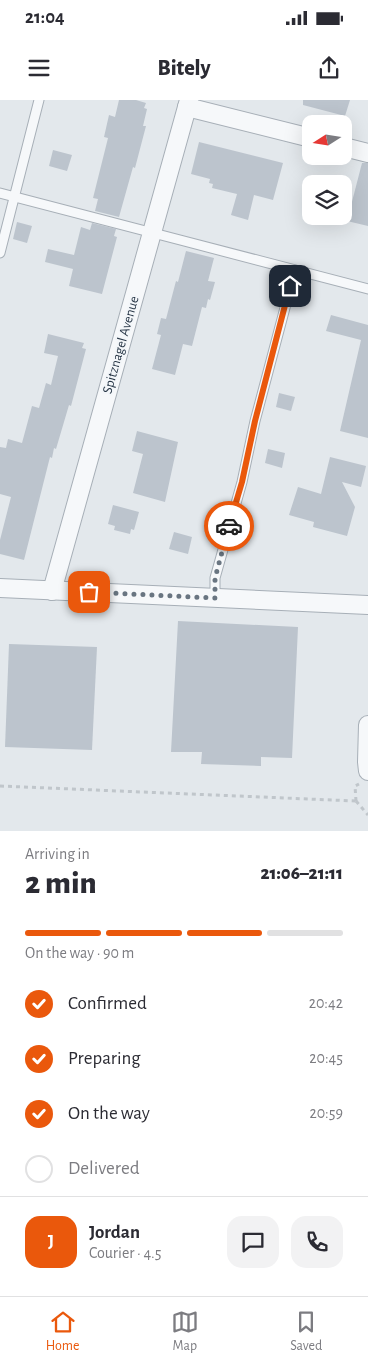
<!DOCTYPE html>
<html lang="en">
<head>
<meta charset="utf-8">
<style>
	:root { --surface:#fff; --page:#f2f2f3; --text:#2b2b33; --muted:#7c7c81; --line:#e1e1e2; --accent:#ea580c }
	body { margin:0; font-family:"Alegreya Sans",sans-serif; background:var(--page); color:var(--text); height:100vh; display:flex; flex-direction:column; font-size:19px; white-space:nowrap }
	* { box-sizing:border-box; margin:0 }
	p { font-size:16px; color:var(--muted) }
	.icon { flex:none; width:28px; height:28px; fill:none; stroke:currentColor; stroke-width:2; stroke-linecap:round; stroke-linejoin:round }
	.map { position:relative; height:731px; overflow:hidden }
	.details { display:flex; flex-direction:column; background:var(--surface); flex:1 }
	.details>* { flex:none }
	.needle { width:32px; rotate:258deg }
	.tools { position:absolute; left:302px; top:15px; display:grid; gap:10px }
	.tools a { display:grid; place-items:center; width:50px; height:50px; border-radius:10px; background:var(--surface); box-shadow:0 5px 20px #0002; font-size:25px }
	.pin { position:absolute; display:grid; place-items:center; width:42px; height:42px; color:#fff; margin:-21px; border-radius:10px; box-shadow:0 2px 8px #0006 }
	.courier { position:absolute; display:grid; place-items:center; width:50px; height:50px; margin:-25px; border:4px solid #ea580c; border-radius:50%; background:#fff; color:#222; box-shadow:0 1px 6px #0007 }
	.summary em { font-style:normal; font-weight:800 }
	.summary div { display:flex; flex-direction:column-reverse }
	.summary { display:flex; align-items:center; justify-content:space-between; height:85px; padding:0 25px }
	h1 { font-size:32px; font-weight:800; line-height:38px }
	.bar { display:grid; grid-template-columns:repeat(4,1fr); gap:8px 5px; align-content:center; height:60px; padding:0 25px }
	.bar i { height:6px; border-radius:4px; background:var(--line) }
	.bar .on { background:var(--accent) }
	.bar p { grid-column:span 4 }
	.line { display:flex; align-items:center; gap:12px; padding:0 25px; border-top:1px solid var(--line) }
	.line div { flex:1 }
	.round { display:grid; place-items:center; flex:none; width:52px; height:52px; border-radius:15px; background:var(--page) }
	ol { padding:0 25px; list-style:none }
	li { display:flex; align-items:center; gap:15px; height:55px }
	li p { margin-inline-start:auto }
	li .icon { padding:5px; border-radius:50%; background:var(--accent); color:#fff; stroke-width:4 }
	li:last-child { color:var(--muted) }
	li i { width:28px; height:28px; border:2px solid var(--line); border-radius:50% }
	.status { display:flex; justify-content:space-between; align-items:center; height:35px; padding:0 25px; background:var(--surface); direction:ltr }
	.status svg { height:14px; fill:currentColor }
	header { display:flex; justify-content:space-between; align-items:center; height:65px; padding:0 25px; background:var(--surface); font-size:22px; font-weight:800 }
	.tabs { display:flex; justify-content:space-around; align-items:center; height:70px; border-top:1px solid var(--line); background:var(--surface); font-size:14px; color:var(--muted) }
	.tabs a { display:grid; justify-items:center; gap:2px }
	.tabs .on { color:var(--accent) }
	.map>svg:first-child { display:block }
</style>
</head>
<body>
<div class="status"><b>21:04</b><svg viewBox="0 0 49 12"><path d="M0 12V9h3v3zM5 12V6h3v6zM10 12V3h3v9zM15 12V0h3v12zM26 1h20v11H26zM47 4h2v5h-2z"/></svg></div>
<header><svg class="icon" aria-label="menu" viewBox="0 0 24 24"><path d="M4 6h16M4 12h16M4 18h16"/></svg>Bitely<svg class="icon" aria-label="share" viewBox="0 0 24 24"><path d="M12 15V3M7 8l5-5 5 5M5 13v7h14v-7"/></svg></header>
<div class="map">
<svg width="368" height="731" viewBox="0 0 368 731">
	<rect width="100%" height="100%" fill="#e3e8ec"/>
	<g fill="#bcc4cd">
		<polygon points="119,0 136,0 146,3 144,8 147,9 143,26 146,26 135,68 133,67 119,117 95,111 98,99 93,98 108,38 104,37 109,15 115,17"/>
		<polygon points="303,0 350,0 345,16 303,5"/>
		<polygon points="199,42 283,63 273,100 254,95 248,120 231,115 237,94 212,88 213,84 209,83 210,79 191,74"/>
		<polygon points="53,50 72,55 67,71 49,66"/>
		<polygon points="362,63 368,63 368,126 347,121"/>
		<polygon points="17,122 32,126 27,143 13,139"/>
		<polygon points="92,123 116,129 114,136 117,137 102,194 69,186 73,169 45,162 48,149 74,155 81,127 90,130"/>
		<polygon points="186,151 214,158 208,181 215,182 210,200 208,199 206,208 202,207 192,246 183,244 175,275 152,269 161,235 157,234 161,218 166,219 176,181 178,182"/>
		<polygon points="331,215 368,225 368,338 340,331 361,240 326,231"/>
		<polygon points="48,234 84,243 82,248 86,249 71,306 69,305 56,349 54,348 52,358 50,357 24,460 0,454 0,440 11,397 0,394 0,347 6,348 8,339 22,343 32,306 39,308 46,283 51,285 58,256 44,253"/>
		<polygon points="279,293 295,297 291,311 276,307"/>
		<polygon points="137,331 178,342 165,402 133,393 143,354 132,351"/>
		<polygon points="268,349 285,353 282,368 265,363"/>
		<polygon points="330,357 366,366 361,387 342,382 355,407 347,436 313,427 314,422 289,415 298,387 321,394"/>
		<polygon points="113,405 139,412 134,430 131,429 130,434 114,430 115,426 108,424"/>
		<polygon points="174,432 192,437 188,454 169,449"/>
		<polygon points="178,521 298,527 292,658 261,657 261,666 201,664 202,652 171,652"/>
		<polygon points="9,544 97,547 92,650 5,647"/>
	</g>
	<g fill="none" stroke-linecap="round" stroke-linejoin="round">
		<defs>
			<g id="lane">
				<path d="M0 93C123 124 245 158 368 189"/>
				<polyline points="0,153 39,0"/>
				<polyline points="215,498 215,478 242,382 255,321 295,170"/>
			</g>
			<g id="street">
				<polyline points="187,7 311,38"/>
				<polyline points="344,47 368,53"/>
				<polyline points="0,488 368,505"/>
				<polyline points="52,491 189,0"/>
				<polyline points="368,625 367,662 368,671"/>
			</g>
		</defs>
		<use href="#lane" stroke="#a7afb7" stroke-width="11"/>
		<use href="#street" stroke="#a7afb7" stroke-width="20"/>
		<g stroke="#c0c6cb" stroke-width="3" stroke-dasharray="4 4" stroke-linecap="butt">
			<polyline points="0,686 356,701"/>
			<polyline points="356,701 355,686 359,684"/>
			<polyline points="356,701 368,715"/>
		</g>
		<use href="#lane" stroke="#f6f8fa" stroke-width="9"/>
		<use href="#street" stroke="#f6f8fa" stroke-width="18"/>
	</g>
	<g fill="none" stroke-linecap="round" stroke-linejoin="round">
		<polyline stroke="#697581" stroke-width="5" stroke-dasharray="0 9" points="89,492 215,498 215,478 229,426"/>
		<polyline stroke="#ea580c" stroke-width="6" points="229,426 242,382 255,321 290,186"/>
	</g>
	<g text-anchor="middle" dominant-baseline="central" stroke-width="4" stroke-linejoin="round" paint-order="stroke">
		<g font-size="14" fill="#283747" stroke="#f3f6f9">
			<text transform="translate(121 245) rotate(-74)">Spitznagel Avenue</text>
		</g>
	</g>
</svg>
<div class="tools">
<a><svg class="needle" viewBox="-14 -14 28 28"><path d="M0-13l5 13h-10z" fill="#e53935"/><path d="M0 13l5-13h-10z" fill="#7c7c81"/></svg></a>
<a><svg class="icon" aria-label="layers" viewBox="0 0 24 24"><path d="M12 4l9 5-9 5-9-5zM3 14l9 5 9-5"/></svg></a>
</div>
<div class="pin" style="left:89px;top:492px;background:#ea580c"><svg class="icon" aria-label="bag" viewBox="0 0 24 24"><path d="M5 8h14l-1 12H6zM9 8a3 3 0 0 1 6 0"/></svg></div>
<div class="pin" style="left:290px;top:186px;background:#1f2937"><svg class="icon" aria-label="home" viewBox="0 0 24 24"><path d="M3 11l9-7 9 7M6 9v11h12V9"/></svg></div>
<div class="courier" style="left:229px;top:426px"><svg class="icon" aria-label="car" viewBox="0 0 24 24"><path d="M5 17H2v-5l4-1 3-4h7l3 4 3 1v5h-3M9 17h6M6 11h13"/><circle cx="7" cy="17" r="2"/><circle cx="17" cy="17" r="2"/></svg></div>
</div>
<section class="details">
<div class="summary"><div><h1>2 min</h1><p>Arriving in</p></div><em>21:06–21:11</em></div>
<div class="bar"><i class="on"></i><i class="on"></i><i class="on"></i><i></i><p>On the way · 90 m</p></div>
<ol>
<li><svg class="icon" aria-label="check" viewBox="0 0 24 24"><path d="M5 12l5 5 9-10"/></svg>Confirmed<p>20:42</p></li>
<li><svg class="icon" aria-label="check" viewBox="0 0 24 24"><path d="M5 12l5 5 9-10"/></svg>Preparing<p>20:45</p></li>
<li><svg class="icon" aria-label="check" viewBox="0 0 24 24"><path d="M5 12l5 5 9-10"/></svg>On the way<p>20:59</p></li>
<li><i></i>Delivered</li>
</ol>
<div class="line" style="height:90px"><b class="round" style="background:var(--accent);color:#fff">J</b><div><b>Jordan</b><p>Courier · 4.5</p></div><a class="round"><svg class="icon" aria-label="chat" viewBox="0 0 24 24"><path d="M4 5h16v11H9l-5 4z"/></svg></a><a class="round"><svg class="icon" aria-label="phone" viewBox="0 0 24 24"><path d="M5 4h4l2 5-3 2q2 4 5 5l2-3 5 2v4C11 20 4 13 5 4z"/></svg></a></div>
</section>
<nav class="tabs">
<a class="on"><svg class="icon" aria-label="home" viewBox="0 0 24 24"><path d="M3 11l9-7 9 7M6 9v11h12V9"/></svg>Home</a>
<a><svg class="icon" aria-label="map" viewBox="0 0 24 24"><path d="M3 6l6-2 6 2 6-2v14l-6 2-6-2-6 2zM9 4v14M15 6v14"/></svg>Map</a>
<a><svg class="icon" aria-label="saved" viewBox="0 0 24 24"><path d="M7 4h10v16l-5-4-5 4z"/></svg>Saved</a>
</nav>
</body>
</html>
